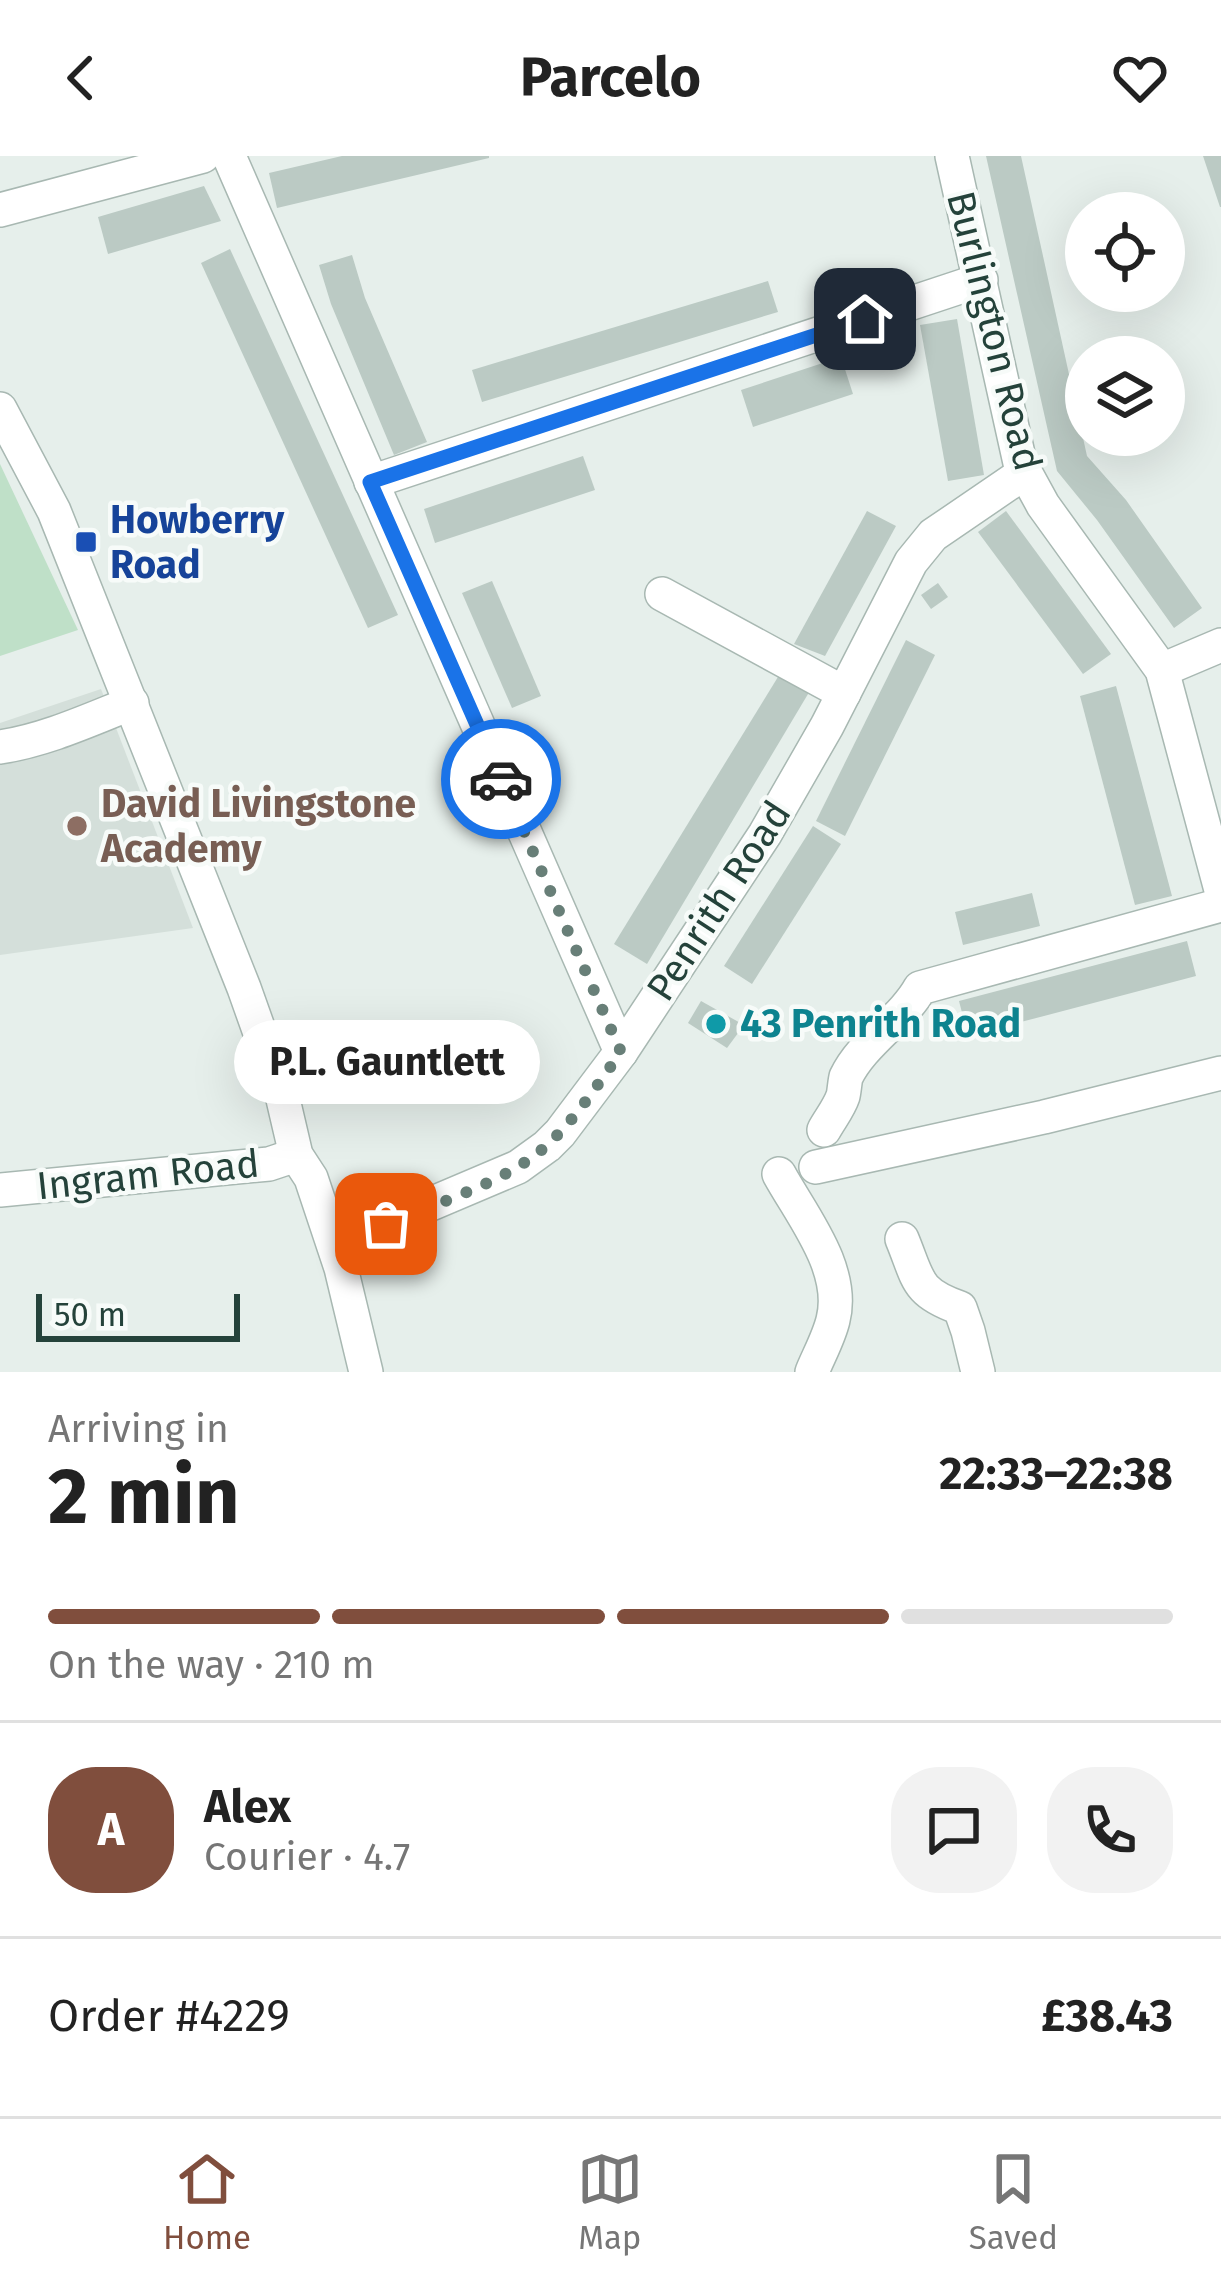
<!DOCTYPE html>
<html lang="en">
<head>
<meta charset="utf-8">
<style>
	:root { --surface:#fff; --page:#f2f2f2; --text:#222; --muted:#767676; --line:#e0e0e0; --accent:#804e3d }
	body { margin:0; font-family:"Fira Sans",sans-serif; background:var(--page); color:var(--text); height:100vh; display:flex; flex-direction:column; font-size:45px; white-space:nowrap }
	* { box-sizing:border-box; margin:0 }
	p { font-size:39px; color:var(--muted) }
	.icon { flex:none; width:66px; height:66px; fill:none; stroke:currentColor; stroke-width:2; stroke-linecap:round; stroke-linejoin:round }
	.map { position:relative; height:1216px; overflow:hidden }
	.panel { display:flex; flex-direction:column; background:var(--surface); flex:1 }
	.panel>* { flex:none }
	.fabs { position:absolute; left:1065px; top:36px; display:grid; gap:24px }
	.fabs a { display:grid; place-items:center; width:120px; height:120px; border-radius:50%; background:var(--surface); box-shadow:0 12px 48px #0002; font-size:60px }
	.scale { position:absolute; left:36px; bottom:30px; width:204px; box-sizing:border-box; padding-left:12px; border:6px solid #24423a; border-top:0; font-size:33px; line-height:42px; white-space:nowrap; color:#24423a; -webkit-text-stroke:9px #f7fbf9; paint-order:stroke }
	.pin { position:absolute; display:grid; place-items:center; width:102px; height:102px; color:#fff; margin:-51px; border-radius:24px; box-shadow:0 6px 18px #0006 }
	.courier { position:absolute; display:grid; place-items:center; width:120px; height:120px; margin:-60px; border:9px solid #1a73e8; border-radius:50%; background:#fff; color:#222; box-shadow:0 3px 15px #0007 }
	.bubble { position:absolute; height:84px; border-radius:42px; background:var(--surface); box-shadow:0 12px 48px #0002; font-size:39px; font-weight:700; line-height:84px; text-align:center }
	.overview em { font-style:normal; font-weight:700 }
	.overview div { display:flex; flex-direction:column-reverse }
	.overview { display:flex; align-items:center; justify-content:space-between; height:204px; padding:0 48px }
	h1 { font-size:78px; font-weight:700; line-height:90px }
	.bar { display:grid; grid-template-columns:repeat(4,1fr); gap:18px 12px; align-content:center; height:144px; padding:0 48px }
	.bar i { height:15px; border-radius:9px; background:var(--line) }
	.bar .active { background:var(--accent) }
	.bar p { grid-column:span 4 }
	.line { display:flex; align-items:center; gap:30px; padding:0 48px; border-top:3px solid var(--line) }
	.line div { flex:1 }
	.round { display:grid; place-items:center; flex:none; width:126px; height:126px; border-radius:48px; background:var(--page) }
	header { display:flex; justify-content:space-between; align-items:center; height:156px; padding:0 48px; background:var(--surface); font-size:54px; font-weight:700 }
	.dock { display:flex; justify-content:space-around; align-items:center; height:168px; border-top:3px solid var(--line); background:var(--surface); font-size:33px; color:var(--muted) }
	.dock a { display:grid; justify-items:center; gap:6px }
	.dock .active { color:var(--accent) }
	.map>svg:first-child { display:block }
</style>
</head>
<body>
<header><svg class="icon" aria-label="back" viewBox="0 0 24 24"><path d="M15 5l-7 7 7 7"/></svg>Parcelo<svg class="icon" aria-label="heart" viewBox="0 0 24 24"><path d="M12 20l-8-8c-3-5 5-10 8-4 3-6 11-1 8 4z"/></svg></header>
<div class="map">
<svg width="1221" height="1216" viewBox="0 0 1221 1216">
	<rect width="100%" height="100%" fill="#e6efeb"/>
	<polygon fill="#d4dfda" points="101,533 193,772 0,799 0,567"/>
	<polygon fill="#bfe0c8" points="0,308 78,474 0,500"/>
	<g fill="#bbcac4">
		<polygon points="342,0 489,0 489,2 277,52 269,17"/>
		<polygon points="986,0 1021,0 1087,300 1126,344 1202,452 1174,472 1097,364 1057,315"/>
		<polygon points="1203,0 1221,0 1221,51 1220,51"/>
		<polygon points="204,30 221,65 108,98 98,61"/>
		<polygon points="230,93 398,459 368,472 201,107"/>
		<polygon points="352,99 365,142 427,286 394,299 331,148 319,109"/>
		<polygon points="768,125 778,156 482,246 472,214"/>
		<polygon points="957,163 984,319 948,325 920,169"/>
		<polygon points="841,201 853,238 753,271 741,234"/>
		<polygon points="583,300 595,334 435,387 424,353"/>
		<polygon points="867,355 896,370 825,500 794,488"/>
		<polygon points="1006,355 1111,498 1083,518 978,376"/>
		<polygon points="492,425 541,540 512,552 462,437"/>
		<polygon points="938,427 948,441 931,453 921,439"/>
		<polygon points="906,484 935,499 845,680 816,665"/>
		<polygon points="781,516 811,533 647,808 614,788"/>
		<polygon points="1116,530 1172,740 1135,749 1080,540"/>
		<polygon points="813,670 841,688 752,828 724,810"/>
		<polygon points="1032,737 1040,770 963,789 955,756"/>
		<polygon points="1187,785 1196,820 968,880 959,845"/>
		<polygon points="701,845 744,869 727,892 688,867"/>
	</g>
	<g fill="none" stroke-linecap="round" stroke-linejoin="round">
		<defs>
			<g id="minor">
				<polyline points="229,0 621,896"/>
				<polyline points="952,0 1020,307 1043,349 1162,514 1221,734"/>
				<polyline points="0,54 203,0"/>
				<polyline points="0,253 54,355 244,832 282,939 296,999 311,1022 341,1112 366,1216"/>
				<polyline points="371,326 981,124"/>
				<polyline points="662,438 844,537"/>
				<polyline points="1162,514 1221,489"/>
				<path d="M0 591C46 584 89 564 132 547"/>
				<path d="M824 974C830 963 839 952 843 940 844 937 845 924 846 921 862 887 903 863 920 832L1221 749"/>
				<polyline points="816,1011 1044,961 1221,917"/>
				<path d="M779 1018C802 1060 846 1113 833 1164 829 1181 819 1199 812 1216"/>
				<polyline points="0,1034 269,1008 296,999"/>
				<path d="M902 1083C919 1124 915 1136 960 1152L968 1175 978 1216"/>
				<polyline points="334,1089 518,1011 547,990 560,977 621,896 765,678 827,570 911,406 933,379 1024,317"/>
			</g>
		</defs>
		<use href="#minor" stroke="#a8b8b2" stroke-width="36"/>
		<use href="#minor" stroke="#fff" stroke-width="33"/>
	</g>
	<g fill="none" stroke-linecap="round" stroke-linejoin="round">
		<path stroke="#687f78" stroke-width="12" stroke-dasharray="0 21.6" d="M386 1068C433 1049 508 1025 545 991 575 964 598 928 621 896L501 623"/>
		<polyline stroke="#1a73e8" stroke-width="15" points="501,623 370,326 865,163"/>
	</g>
	<rect fill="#1a4fb4" stroke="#f7fbf9" stroke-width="4.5" x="74" y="374" width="24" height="24" rx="6"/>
	<circle fill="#8d6e63" stroke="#f7fbf9" stroke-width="4.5" cx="77" cy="670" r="12"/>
	<circle fill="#0f9aa8" stroke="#f7fbf9" stroke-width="4.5" cx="716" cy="868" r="12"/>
	<g text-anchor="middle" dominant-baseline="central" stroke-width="9" stroke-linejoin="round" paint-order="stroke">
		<g font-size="39" fill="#24423a" stroke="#f7fbf9">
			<text transform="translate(994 175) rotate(76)">Burlington Road</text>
			<text transform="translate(719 745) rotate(-57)">Penrith Road</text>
			<text transform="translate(148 1019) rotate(-6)">Ingram Road</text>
		</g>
		<g font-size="39" font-weight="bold" fill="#164399" stroke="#f7fbf9" text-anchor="start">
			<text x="110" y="364">Howberry<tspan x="110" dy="45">Road</tspan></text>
		</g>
		<g font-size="39" font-weight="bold" fill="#785e54" stroke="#f7fbf9" text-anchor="start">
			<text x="101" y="648">David Livingstone<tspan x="101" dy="45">Academy</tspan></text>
		</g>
		<g font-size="39" font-weight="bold" fill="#0d838f" stroke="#f7fbf9" text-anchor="start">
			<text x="740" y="868">43 Penrith Road</text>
		</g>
	</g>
</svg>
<div class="fabs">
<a><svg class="icon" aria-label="locate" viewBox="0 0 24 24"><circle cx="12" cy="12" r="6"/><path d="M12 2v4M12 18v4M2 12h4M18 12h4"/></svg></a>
<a><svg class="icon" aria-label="layers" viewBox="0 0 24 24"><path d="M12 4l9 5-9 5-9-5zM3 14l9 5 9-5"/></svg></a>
</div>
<div class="scale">50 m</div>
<div class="pin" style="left:386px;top:1068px;background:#ea580c"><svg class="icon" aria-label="bag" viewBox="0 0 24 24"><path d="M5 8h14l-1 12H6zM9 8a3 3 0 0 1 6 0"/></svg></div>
<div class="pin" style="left:865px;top:163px;background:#1f2937"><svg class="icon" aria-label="home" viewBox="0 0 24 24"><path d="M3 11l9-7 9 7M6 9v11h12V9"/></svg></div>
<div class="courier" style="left:501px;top:623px"><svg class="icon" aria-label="car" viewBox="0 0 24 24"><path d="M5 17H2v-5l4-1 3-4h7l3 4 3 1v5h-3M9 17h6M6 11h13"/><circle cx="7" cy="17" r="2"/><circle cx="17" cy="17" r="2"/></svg></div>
<div class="bubble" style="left:234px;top:864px;width:306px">P.L. Gauntlett</div>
</div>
<section class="panel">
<div class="overview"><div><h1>2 min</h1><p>Arriving in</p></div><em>22:33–22:38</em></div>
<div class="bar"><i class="active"></i><i class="active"></i><i class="active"></i><i></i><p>On the way · 210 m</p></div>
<div class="line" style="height:216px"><b class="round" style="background:var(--accent);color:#fff">A</b><div><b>Alex</b><p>Courier · 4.7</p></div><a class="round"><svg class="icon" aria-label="chat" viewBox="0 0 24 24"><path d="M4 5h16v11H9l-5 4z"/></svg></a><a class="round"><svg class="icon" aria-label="phone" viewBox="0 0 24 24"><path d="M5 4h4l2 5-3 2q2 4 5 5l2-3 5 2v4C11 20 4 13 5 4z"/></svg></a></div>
<div class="line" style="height:156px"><div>Order #4229</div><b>£38.43</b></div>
</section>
<nav class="dock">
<a class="active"><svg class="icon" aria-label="home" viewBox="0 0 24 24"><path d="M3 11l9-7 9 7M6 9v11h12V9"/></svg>Home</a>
<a><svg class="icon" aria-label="map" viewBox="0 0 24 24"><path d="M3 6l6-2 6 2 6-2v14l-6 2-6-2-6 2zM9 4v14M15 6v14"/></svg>Map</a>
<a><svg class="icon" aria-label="saved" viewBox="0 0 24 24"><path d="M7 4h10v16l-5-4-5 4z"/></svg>Saved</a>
</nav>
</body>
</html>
